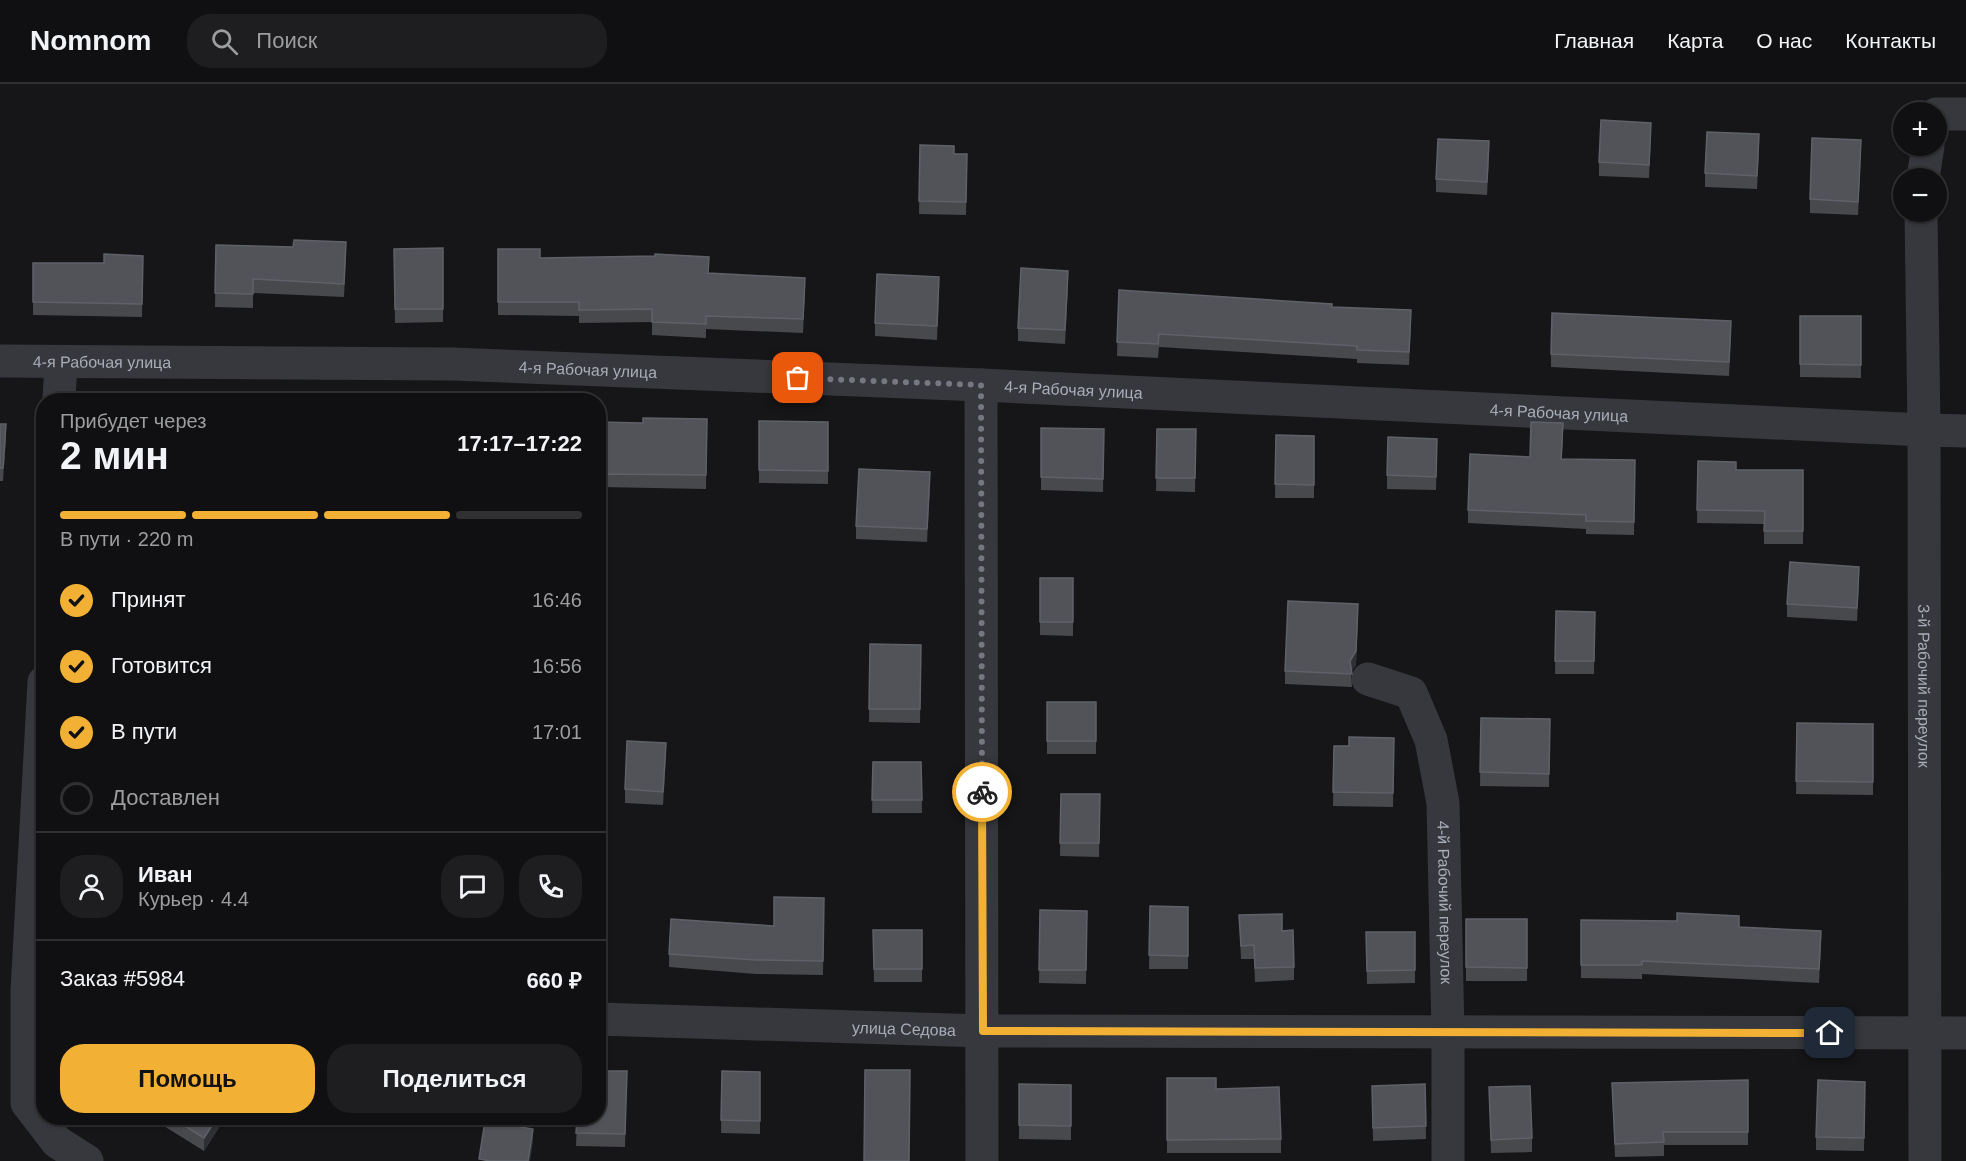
<!DOCTYPE html>
<html lang="ru">
<head>
<meta charset="utf-8">
<style>
	:root { --surface:#101012; --page:#1e1e20; --text:#f1f3f6; --muted:#9c9d9f; --line:#303032; --accent:#f2b134 }
	body { margin:0; font-family:Arial,sans-serif; background:var(--page); color:var(--text); height:100vh; display:flex; flex-direction:column; font-size:22px; white-space:nowrap }
	* { box-sizing:border-box; margin:0 }
	p { font-size:20px; color:var(--muted) }
	.icon { flex:none; width:33px; height:33px; fill:none; stroke:currentColor; stroke-width:2; stroke-linecap:round; stroke-linejoin:round }
	.map { position:relative; flex:1; overflow:hidden }
	.panel { position:absolute; left:36px; top:309px; width:570px; height:732px; display:flex; flex-direction:column; background:var(--surface); border-radius:24px; box-shadow:0 2px 4px #0004,0 0 0 2px var(--line) }
	.panel>* { flex:none }
	.tools { position:absolute; left:1893px; top:18px; display:grid; gap:12px }
	.tools a { display:grid; place-items:center; width:54px; height:54px; border-radius:50%; background:var(--surface); box-shadow:0 2px 4px #0004,0 0 0 2px var(--line); font-size:30px }
	.pin { position:absolute; display:grid; place-items:center; width:51px; height:51px; color:#fff; margin:-26px; border-radius:12px; box-shadow:0 3px 9px #0006 }
	.courier { position:absolute; display:grid; place-items:center; width:60px; height:60px; margin:-30px; border:4px solid #f2b134; border-radius:50%; background:#fff; color:#222; box-shadow:0 2px 8px #0007 }
	.summary em { font-style:normal; font-weight:800 }
	.summary div { display:flex; flex-direction:column-reverse }
	.summary { display:flex; align-items:center; justify-content:space-between; height:102px; padding:0 24px }
	h1 { font-size:39px; font-weight:800; line-height:45px }
	.bar { display:grid; grid-template-columns:repeat(4,1fr); gap:9px 6px; align-content:center; height:72px; padding:0 24px }
	.bar i { height:8px; border-radius:4px; background:var(--line) }
	.bar .active { background:var(--accent) }
	.bar p { grid-column:span 4 }
	.line { display:flex; align-items:center; gap:15px; padding:0 24px; border-top:2px solid var(--line) }
	.line div { flex:1 }
	.round { display:grid; place-items:center; flex:none; width:63px; height:63px; border-radius:24px; background:var(--page) }
	ol { padding:0 24px; list-style:none }
	li { display:flex; align-items:center; gap:18px; height:66px }
	li p { margin-inline-start:auto }
	li .icon { padding:6px; border-radius:50%; background:var(--accent); color:#111; stroke-width:4 }
	li:last-child { color:var(--muted) }
	li i { width:33px; height:33px; border:3px solid var(--line); border-radius:50% }
	.primary-button { display:flex; gap:12px; margin-top:auto; padding:12px 24px }
	.primary-button a { flex:1; height:69px; border-radius:24px; background:var(--accent); color:#111; font-size:24px; font-weight:800; line-height:69px; text-align:center }
	.primary-button a+a { background:var(--page); color:var(--text) }
	header { display:flex; align-items:center; gap:36px; box-sizing:border-box; height:84px; padding:0 30px; background:var(--surface); border-bottom:2px solid var(--line) }
	header strong { font-size:28px }
	nav { display:flex; gap:33px; margin-inline-start:auto; font-size:21px }
	.search { width:420px; height:54px; background:var(--page); display:flex; align-items:center; gap:15px; box-sizing:border-box; padding:0 21px; border-radius:24px; color:var(--muted); font-size:22px }
	.map>svg:first-child { display:block }
</style>
</head>
<body>
<header>
<strong>Nomnom</strong>
<div class="search"><svg class="icon" aria-label="search" viewBox="0 0 24 24"><circle cx="10" cy="10" r="6"/><path d="M15 15l6 6"/></svg>Поиск</div>
<nav><a>Главная</a><a>Карта</a><a>О нас</a><a>Контакты</a></nav>
</header>
<div class="map">
<svg width="1966" height="1077" viewBox="0 0 1966 1077">
	<rect width="100%" height="100%" fill="#161618"/>
	<g fill="none" stroke-linecap="round" stroke-linejoin="round">
		<g stroke="#37383d" stroke-width="33">
			<polyline points="1936,30 1966,30"/>
			<polyline points="1923,94 1928,62"/>
			<path id="s1" d="M1921 128 1924 346 1925 1077"/>
			<path id="s2" d="M0 277 453 280 981 301 1924 346 1966 347"/>
			<polyline points="981,301 982,1077"/>
			<polyline points="59,316 61,278"/>
			<path id="s3" d="M1368 595 1411 609 1431 656 1443 719 1448 948V1077"/>
			<polyline points="44,598 27,907 27,1019 57,1058 87,1077"/>
			<path id="s4" d="M598 935 983 947 1966 949"/>
		</g>
	</g>
	<g fill="#47494d">
		<polygon points="1651,52 1649,94 1599,92 1599,78"/>
		<polygon points="920,61 954,70 967,70 966,131 919,130"/>
		<polygon points="1759,63 1757,105 1705,103 1705,89"/>
		<polygon points="1861,69 1858,131 1810,129 1810,115"/>
		<polygon points="1489,71 1487,111 1436,108 1436,95"/>
		<polygon points="216,161 346,171 344,213 253,209 253,224 215,223"/>
		<polygon points="443,164 443,238 395,239 394,165"/>
		<polygon points="498,165 540,174 709,189 805,207 803,249 706,245 706,254 652,251 652,238 579,239 579,232 498,231"/>
		<polygon points="143,172 142,233 33,231 33,179 104,179"/>
		<polygon points="1068,200 1065,260 1018,257 1018,244"/>
		<polygon points="939,206 937,256 875,252 875,239"/>
		<polygon points="1119,206 1332,223 1411,240 1409,281 1357,279 1357,275 1159,263 1158,274 1117,272"/>
		<polygon points="1800,232 1861,232 1861,294 1800,293"/>
		<polygon points="1731,250 1729,292 1551,283 1551,270"/>
		<polygon points="707,335 706,405 601,403 601,406 598,406 598,338 643,339"/>
		<polygon points="759,337 828,338 828,400 759,399"/>
		<polygon points="0,340 6,353 3,397 0,397"/>
		<polygon points="1041,344 1104,345 1103,408 1041,406"/>
		<polygon points="1157,345 1196,345 1195,408 1156,407"/>
		<polygon points="1276,351 1314,352 1314,414 1275,414"/>
		<polygon points="1563,352 1562,375 1635,376 1634,451 1586,450 1586,445 1468,439 1468,426 1530,373"/>
		<polygon points="1437,355 1436,406 1387,405 1387,391"/>
		<polygon points="1698,377 1736,386 1803,386 1803,460 1764,460 1764,440 1697,439"/>
		<polygon points="930,401 927,458 856,455 856,442"/>
		<polygon points="1040,494 1073,494 1073,552 1040,551"/>
		<polygon points="1859,496 1857,537 1787,533 1787,520"/>
		<polygon points="1556,527 1595,528 1594,590 1555,590"/>
		<polygon points="1358,533 1356,581 1351,588 1352,603 1285,600 1285,587"/>
		<polygon points="870,560 921,561 920,639 869,638"/>
		<rect x="1047" y="618" width="49" height="52"/>
		<polygon points="1481,634 1550,635 1549,703 1480,702"/>
		<polygon points="1797,639 1873,640 1873,711 1796,710"/>
		<polygon points="1394,654 1393,723 1333,722 1334,662 1349,662"/>
		<polygon points="666,672 663,721 625,719 625,705"/>
		<polygon points="873,678 921,678 922,729 872,729"/>
		<polygon points="1061,710 1100,710 1099,773 1060,772"/>
		<polygon points="824,814 823,891 756,890 669,883 669,870 774,842"/>
		<polygon points="1150,822 1188,823 1188,885 1149,885"/>
		<polygon points="1040,826 1087,827 1086,900 1039,899"/>
		<polygon points="1239,831 1282,847 1294,883 1294,896 1255,898 1254,875 1241,875"/>
		<rect x="1466" y="835" width="61" height="62"/>
		<polygon points="1581,836 1739,843 1821,860 1819,899 1642,890 1642,895 1581,894"/>
		<polygon points="873,846 922,846 922,898 874,898"/>
		<polygon points="1366,848 1415,848 1415,899 1367,900"/>
		<polygon points="627,987 625,1063 576,1062 577,1034"/>
		<polygon points="722,987 760,988 760,1050 721,1049"/>
		<polygon points="1167,994 1216,1005 1281,1055 1281,1069 1167,1069"/>
		<polygon points="1748,996 1748,1061 1664,1061 1664,1072 1615,1073 1612,999"/>
		<polygon points="1865,998 1864,1067 1816,1066 1816,1053"/>
		<polygon points="1019,1000 1071,1001 1071,1056 1019,1055"/>
		<polygon points="1425,1000 1426,1055 1373,1057 1372,1002"/>
		<polygon points="1489,1003 1532,1054 1532,1068 1491,1069"/>
		<polygon points="151,1034 225,1034 204,1067"/>
	</g>
	<g fill="#2f3033">
		<polygon points="1759,50 1759,63 1757,105 1757,92"/>
		<polygon points="1861,56 1861,69 1858,131 1858,118"/>
		<polygon points="1489,57 1489,71 1487,111 1487,98"/>
		<polygon points="1068,187 1068,200 1065,260 1065,246"/>
		<polygon points="6,340 6,353 3,397 3,384"/>
		<polygon points="930,388 930,401 927,458 927,445"/>
		<polygon points="1859,483 1859,496 1857,537 1857,524"/>
		<polygon points="1358,520 1356,581 1350,590 1350,577"/>
		<polygon points="666,659 666,672 663,721 663,708"/>
		<polygon points="1821,847 1821,860 1819,899 1819,885"/>
		<polygon points="217,1034 225,1034 204,1067 204,1054"/>
		<polygon points="533,1045 533,1058 530,1077 528,1077"/>
	</g>
	<g fill="#525359" stroke="#5f6168" stroke-width="1.5">
		<polygon points="1601,36 1651,39 1649,81 1599,78"/>
		<polygon points="1707,48 1759,50 1757,92 1705,89"/>
		<polygon points="1812,54 1861,56 1858,118 1810,115"/>
		<polygon points="1438,55 1489,57 1487,98 1436,95"/>
		<polygon points="920,61 954,62 954,70 967,70 966,118 919,117"/>
		<polygon points="294,156 346,158 344,200 253,195 253,210 215,209 216,161 293,163"/>
		<polygon points="443,164 443,225 395,225 394,165"/>
		<polygon points="498,165 540,165 540,174 655,172 655,170 709,173 708,189 805,194 803,235 706,232 706,240 652,238 652,225 579,226 579,218 498,218"/>
		<polygon points="104,170 143,172 142,220 33,218 33,179 104,179"/>
		<polygon points="1021,184 1068,187 1065,246 1018,244"/>
		<polygon points="877,190 939,193 937,242 875,239"/>
		<polygon points="1119,206 1332,220 1332,223 1411,226 1409,268 1357,266 1357,262 1159,250 1158,260 1117,258"/>
		<polygon points="1552,229 1731,237 1729,278 1551,270"/>
		<polygon points="1800,232 1861,232 1861,281 1800,280"/>
		<polygon points="643,334 707,335 706,391 601,390 601,393 598,393 598,338 643,339"/>
		<polygon points="759,337 828,338 828,387 759,386"/>
		<polygon points="1531,338 1563,339 1561,375 1635,376 1634,438 1586,437 1586,431 1468,426 1470,370 1530,373"/>
		<polygon points="0,340 6,340 3,384 0,384"/>
		<polygon points="1041,344 1104,345 1103,395 1041,393"/>
		<polygon points="1157,345 1196,345 1195,394 1156,394"/>
		<polygon points="1276,351 1314,352 1314,401 1275,400"/>
		<polygon points="1388,353 1437,355 1436,393 1387,391"/>
		<polygon points="1698,377 1736,378 1736,386 1803,386 1803,447 1764,447 1765,427 1697,426"/>
		<polygon points="859,385 930,388 927,445 856,442"/>
		<polygon points="1790,478 1859,483 1857,524 1787,520"/>
		<rect x="1040" y="494" width="33" height="44"/>
		<polygon points="1288,517 1358,520 1356,567 1350,577 1352,590 1285,587"/>
		<polygon points="1556,527 1595,528 1594,577 1555,577"/>
		<polygon points="870,560 921,561 920,625 869,625"/>
		<rect x="1047" y="618" width="49" height="39"/>
		<polygon points="1481,634 1550,635 1549,690 1480,688"/>
		<polygon points="1797,639 1873,640 1873,698 1796,697"/>
		<polygon points="1349,653 1394,654 1393,709 1333,708 1334,662 1349,662"/>
		<polygon points="627,657 666,659 663,708 625,705"/>
		<polygon points="873,678 921,678 922,716 872,716"/>
		<polygon points="1061,710 1100,710 1099,759 1060,759"/>
		<polygon points="774,813 824,814 823,877 756,876 669,870 671,835 774,842"/>
		<polygon points="1150,822 1188,823 1188,872 1149,871"/>
		<polygon points="1040,826 1087,827 1086,886 1039,886"/>
		<polygon points="1677,829 1739,832 1739,843 1821,847 1819,885 1642,877 1642,881 1581,881 1581,836 1677,837"/>
		<polygon points="1282,830 1282,847 1293,846 1294,883 1255,884 1254,861 1241,862 1239,831"/>
		<polygon points="1466,835 1527,835 1527,884 1466,883"/>
		<polygon points="873,846 922,846 922,885 874,885"/>
		<polygon points="1366,848 1415,848 1415,886 1367,887"/>
		<polygon points="865,986 910,986 909,1077 864,1077"/>
		<polygon points="598,987 627,987 625,1050 576,1049 577,1034 598,1034"/>
		<polygon points="722,987 760,988 760,1037 721,1036"/>
		<polygon points="1167,994 1216,994 1216,1005 1279,1003 1281,1055 1167,1056"/>
		<polygon points="1748,996 1748,1048 1663,1048 1664,1058 1615,1060 1612,999"/>
		<polygon points="1818,996 1865,998 1864,1054 1816,1053"/>
		<polygon points="1019,1000 1071,1001 1071,1042 1019,1041"/>
		<polygon points="1425,1000 1426,1042 1373,1044 1372,1002"/>
		<polygon points="1530,1002 1532,1054 1491,1056 1489,1003"/>
		<polygon points="172,1034 217,1034 204,1054"/>
		<polygon points="485,1037 533,1045 528,1077 490,1077 479,1075"/>
	</g>
	<g fill="none" stroke-linecap="round" stroke-linejoin="round">
		<polyline stroke="#757880" stroke-width="6" stroke-dasharray="0 10.8" points="798,294 981,301 982,708"/>
		<polyline stroke="#f2b134" stroke-width="8" points="982,708 983,947 1830,949"/>
	</g>
	<g text-anchor="middle" dominant-baseline="central" stroke-width="4.5" stroke-linejoin="round" paint-order="stroke">
		<g font-size="16" fill="#a8adb8" stroke="#111113">
			<text stroke="none"><textPath href="#s2" startOffset="102">4-я Рабочая улица</textPath></text>
			<text stroke="none"><textPath href="#s2" startOffset="588">4-я Рабочая улица</textPath></text>
			<text stroke="none"><textPath href="#s2" startOffset="1074">4-я Рабочая улица</textPath></text>
			<text stroke="none"><textPath href="#s2" startOffset="1560">4-я Рабочая улица</textPath></text>
			<text stroke="none"><textPath href="#s1" startOffset="474">3-й Рабочий переулок</textPath></text>
			<text stroke="none"><textPath href="#s3" startOffset="260">4-й Рабочий переулок</textPath></text>
			<text stroke="none"><textPath href="#s4" startOffset="306">улица Седова</textPath></text>
		</g>
	</g>
</svg>
<div class="tools">
<a>+</a>
<a>−</a>
</div>
<div class="pin" style="left:798px;top:294px;background:#ea580c"><svg class="icon" aria-label="bag" viewBox="0 0 24 24"><path d="M5 8h14l-1 12H6zM9 8a3 3 0 0 1 6 0"/></svg></div>
<div class="pin" style="left:1830px;top:949px;background:#1f2937"><svg class="icon" aria-label="home" viewBox="0 0 24 24"><path d="M3 11l9-7 9 7M6 9v11h12V9"/></svg></div>
<div class="courier" style="left:982px;top:708px"><svg class="icon" aria-label="bike" viewBox="0 0 24 24"><circle cx="6" cy="16" r="4"/><circle cx="18" cy="16" r="4"/><path d="M6 16l4-8h5l3 8M10 8l3 8H6M13 5h3"/></svg></div>
<section class="panel">
<div class="summary"><div><h1>2 мин</h1><p>Прибудет через</p></div><em>17:17–17:22</em></div>
<div class="bar"><i class="active"></i><i class="active"></i><i class="active"></i><i></i><p>В пути · 220 m</p></div>
<ol>
<li><svg class="icon" aria-label="check" viewBox="0 0 24 24"><path d="M5 12l5 5 9-10"/></svg>Принят<p>16:46</p></li>
<li><svg class="icon" aria-label="check" viewBox="0 0 24 24"><path d="M5 12l5 5 9-10"/></svg>Готовится<p>16:56</p></li>
<li><svg class="icon" aria-label="check" viewBox="0 0 24 24"><path d="M5 12l5 5 9-10"/></svg>В пути<p>17:01</p></li>
<li><i></i>Доставлен</li>
</ol>
<div class="line" style="height:108px"><a class="round"><svg class="icon" aria-label="person" viewBox="0 0 24 24"><circle cx="12" cy="8" r="4"/><path d="M4 21q1-7 8-7t8 7"/></svg></a><div><b>Иван</b><p>Курьер · 4.4</p></div><a class="round"><svg class="icon" aria-label="chat" viewBox="0 0 24 24"><path d="M4 5h16v11H9l-5 4z"/></svg></a><a class="round"><svg class="icon" aria-label="phone" viewBox="0 0 24 24"><path d="M5 4h4l2 5-3 2q2 4 5 5l2-3 5 2v4C11 20 4 13 5 4z"/></svg></a></div>
<div class="line" style="height:78px"><div>Заказ #5984</div><b>660 ₽</b></div>
<div class="primary-button"><a>Помощь</a><a>Поделиться</a></div>
</section>
</div>
</body>
</html>
